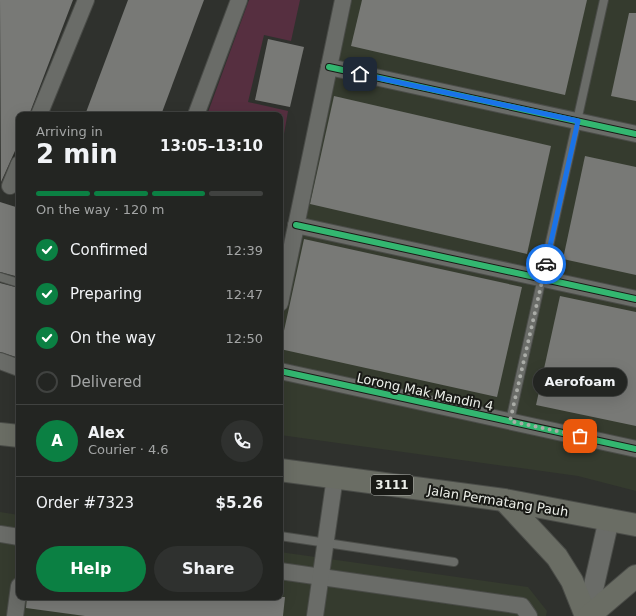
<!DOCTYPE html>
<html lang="en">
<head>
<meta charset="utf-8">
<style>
	:root { --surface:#232522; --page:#2f312f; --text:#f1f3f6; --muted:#a3a5a5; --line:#404240; --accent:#0b8043 }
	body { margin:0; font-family:"DejaVu Sans",sans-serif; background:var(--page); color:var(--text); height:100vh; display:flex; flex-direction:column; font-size:15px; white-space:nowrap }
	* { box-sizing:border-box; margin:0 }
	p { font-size:13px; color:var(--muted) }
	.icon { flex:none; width:22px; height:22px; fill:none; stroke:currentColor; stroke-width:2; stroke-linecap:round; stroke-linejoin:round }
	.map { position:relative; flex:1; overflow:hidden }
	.sheet { position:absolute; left:16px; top:112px; width:267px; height:488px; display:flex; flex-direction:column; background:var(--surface); border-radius:8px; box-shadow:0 4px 16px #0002,0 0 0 1px var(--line) }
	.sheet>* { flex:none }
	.pin { position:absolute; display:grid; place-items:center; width:34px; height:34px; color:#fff; margin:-17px; border-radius:8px; box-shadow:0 2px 6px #0006 }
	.courier { position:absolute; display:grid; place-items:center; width:40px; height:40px; margin:-20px; border:3px solid #1a73e8; border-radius:50%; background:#fff; color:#222; box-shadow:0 1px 5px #0007 }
	.bubble { position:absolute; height:28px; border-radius:14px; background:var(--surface); box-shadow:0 4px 16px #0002,0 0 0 1px var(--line); font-size:13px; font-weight:700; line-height:28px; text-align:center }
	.head em { font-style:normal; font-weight:700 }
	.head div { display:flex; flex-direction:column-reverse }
	.head { display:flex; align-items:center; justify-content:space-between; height:68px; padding:0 20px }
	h1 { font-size:26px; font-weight:700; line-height:30px }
	.bar { display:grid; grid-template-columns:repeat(4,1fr); gap:6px 4px; align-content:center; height:48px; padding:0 20px }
	.bar i { height:5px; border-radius:3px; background:var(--line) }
	.bar .selected { background:var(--accent) }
	.bar p { grid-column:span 4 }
	.line { display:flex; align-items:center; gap:10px; padding:0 20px; border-top:1px solid var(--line) }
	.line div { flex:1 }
	.round { display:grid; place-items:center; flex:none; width:42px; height:42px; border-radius:21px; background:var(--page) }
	ol { padding:0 20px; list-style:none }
	li { display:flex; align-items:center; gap:12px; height:44px }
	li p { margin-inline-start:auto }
	li .icon { padding:4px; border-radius:50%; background:var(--accent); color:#fff; stroke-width:4 }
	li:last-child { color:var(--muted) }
	li i { width:22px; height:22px; border:2px solid var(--line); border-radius:50% }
	.button { display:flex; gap:8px; margin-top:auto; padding:8px 20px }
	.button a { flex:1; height:46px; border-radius:24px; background:var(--accent); color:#fff; font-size:16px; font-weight:700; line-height:46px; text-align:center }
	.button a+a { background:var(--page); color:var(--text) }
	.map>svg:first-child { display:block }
</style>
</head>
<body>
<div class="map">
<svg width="636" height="616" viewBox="0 0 636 616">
	<rect width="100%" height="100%" fill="#2f312d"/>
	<g fill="#353b2e">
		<polygon points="340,0 636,0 636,491 578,476 280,435 280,288"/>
		<polygon points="0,512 19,515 19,597 280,597 280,552 528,587 547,611 546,616 0,616"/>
	</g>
	<polygon fill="#562f40" points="249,0 300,0 291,41 264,35 248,102 288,111 280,157 280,115 207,115"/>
	<g fill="#787976">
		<polygon points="0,0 73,0 29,115 19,115 19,142 1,182 1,189"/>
		<polygon points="128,0 204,0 161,115 85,115"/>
		<polygon points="362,0 587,0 565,95 351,46"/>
		<polygon points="629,13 636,13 636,101 611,96"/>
		<polygon points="268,39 304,47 290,107 255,100"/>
		<polygon points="334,96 551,146 527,254 310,204"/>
		<polygon points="585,156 636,167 636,275 563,259"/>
		<polygon points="0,202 19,208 19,277 0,272"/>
		<polygon points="304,239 522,287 497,397 280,349"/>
		<polygon points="0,283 19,288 19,358 0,352"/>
		<polygon points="560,296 636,312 636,426 536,405"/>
		<polygon points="27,597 285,597 283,616 85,616 26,608"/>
	</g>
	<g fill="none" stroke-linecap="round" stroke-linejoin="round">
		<defs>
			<g id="service">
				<polyline points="0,277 19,283"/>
				<polyline points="510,421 604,0"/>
				<polyline points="280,536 454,562"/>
			</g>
			<g id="minor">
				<polyline points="329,67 636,134"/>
				<polyline points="39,115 86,0"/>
				<polyline points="196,115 239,0"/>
				<polyline points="10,186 19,164"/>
				<polyline points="296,225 636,299"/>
				<polyline points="280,303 343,0"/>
				<polyline points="0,361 19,368"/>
				<polyline points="280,371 636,449"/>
				<polyline points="0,534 19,537"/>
				<polyline points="280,571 522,606 529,616"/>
				<polyline points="15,616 19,586"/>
				<polyline points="315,616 335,477"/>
			</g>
			<polyline id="tertiary" points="587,616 609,519"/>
			<g id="primary">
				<polyline points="0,434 19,436"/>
				<polyline points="280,470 504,500 636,525"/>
				<polyline points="504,500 557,557 572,581 586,616"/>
				<polyline points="589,616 636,576"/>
			</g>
		</defs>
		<use href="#service" stroke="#4a4c48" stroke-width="10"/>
		<use href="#minor" stroke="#4a4c48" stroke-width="18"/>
		<use href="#tertiary" stroke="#4a4c48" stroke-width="22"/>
		<use href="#primary" stroke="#4a4c48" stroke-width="24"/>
		<use href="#service" stroke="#6a6c68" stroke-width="8"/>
		<use href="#minor" stroke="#6a6c68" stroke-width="16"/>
		<use href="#tertiary" stroke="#6a6c68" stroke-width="20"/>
		<use href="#primary" stroke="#6a6d64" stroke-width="22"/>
		<defs>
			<g id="cycleway">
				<polyline points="329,67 636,134"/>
				<polyline points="296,225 636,299"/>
				<polyline points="280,371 636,449"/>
			</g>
		</defs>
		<use href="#cycleway" stroke="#191a16" stroke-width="8"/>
		<use href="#cycleway" stroke="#33b770" stroke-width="6"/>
	</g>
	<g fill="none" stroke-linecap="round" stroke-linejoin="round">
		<polyline stroke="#aaaca7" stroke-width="4" stroke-dasharray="0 7.2" points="546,264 510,421 580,436"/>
		<polyline stroke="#1a73e8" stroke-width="5" points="360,74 578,121 546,264"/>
	</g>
	<g text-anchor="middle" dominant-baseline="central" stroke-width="4" stroke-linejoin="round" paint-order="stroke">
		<rect fill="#191a16" stroke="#adafaa" stroke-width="1" x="371" y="475" width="42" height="20" rx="3"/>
		<g font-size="12" font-weight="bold" fill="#ecefe9">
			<text x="392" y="485">3111</text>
		</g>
		<g font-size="13" fill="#ecefe9" stroke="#191a16">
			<text transform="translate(425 392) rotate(12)">Lorong Mak Mandin 4</text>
			<text transform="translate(498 501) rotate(9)">Jalan Permatang Pauh</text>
		</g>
	</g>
</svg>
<div class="pin" style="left:580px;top:436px;background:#ea580c"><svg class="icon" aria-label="bag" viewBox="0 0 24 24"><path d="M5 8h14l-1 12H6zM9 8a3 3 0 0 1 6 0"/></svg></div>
<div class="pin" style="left:360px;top:74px;background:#1f2937"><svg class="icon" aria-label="home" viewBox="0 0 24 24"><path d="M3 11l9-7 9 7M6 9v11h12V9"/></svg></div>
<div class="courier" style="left:546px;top:264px"><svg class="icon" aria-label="car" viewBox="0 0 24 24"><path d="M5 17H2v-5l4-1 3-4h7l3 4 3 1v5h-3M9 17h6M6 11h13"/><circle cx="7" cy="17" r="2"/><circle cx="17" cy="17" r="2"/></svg></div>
<div class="bubble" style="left:533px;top:368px;width:94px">Aerofoam</div>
<section class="sheet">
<div class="head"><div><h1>2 min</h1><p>Arriving in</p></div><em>13:05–13:10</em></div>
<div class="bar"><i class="selected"></i><i class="selected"></i><i class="selected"></i><i></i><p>On the way · 120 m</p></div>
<ol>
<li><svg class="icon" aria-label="check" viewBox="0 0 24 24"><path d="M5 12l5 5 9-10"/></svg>Confirmed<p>12:39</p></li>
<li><svg class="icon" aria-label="check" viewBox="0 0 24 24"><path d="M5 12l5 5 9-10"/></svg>Preparing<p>12:47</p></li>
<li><svg class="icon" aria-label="check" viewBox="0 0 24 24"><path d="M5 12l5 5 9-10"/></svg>On the way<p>12:50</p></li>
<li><i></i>Delivered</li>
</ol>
<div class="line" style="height:72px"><b class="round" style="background:var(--accent);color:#fff">A</b><div><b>Alex</b><p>Courier · 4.6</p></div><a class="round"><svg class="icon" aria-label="phone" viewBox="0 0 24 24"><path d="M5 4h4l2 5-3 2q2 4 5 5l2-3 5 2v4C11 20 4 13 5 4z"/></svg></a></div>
<div class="line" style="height:52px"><div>Order #7323</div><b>$5.26</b></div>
<div class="button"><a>Help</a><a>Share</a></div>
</section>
</div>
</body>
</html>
